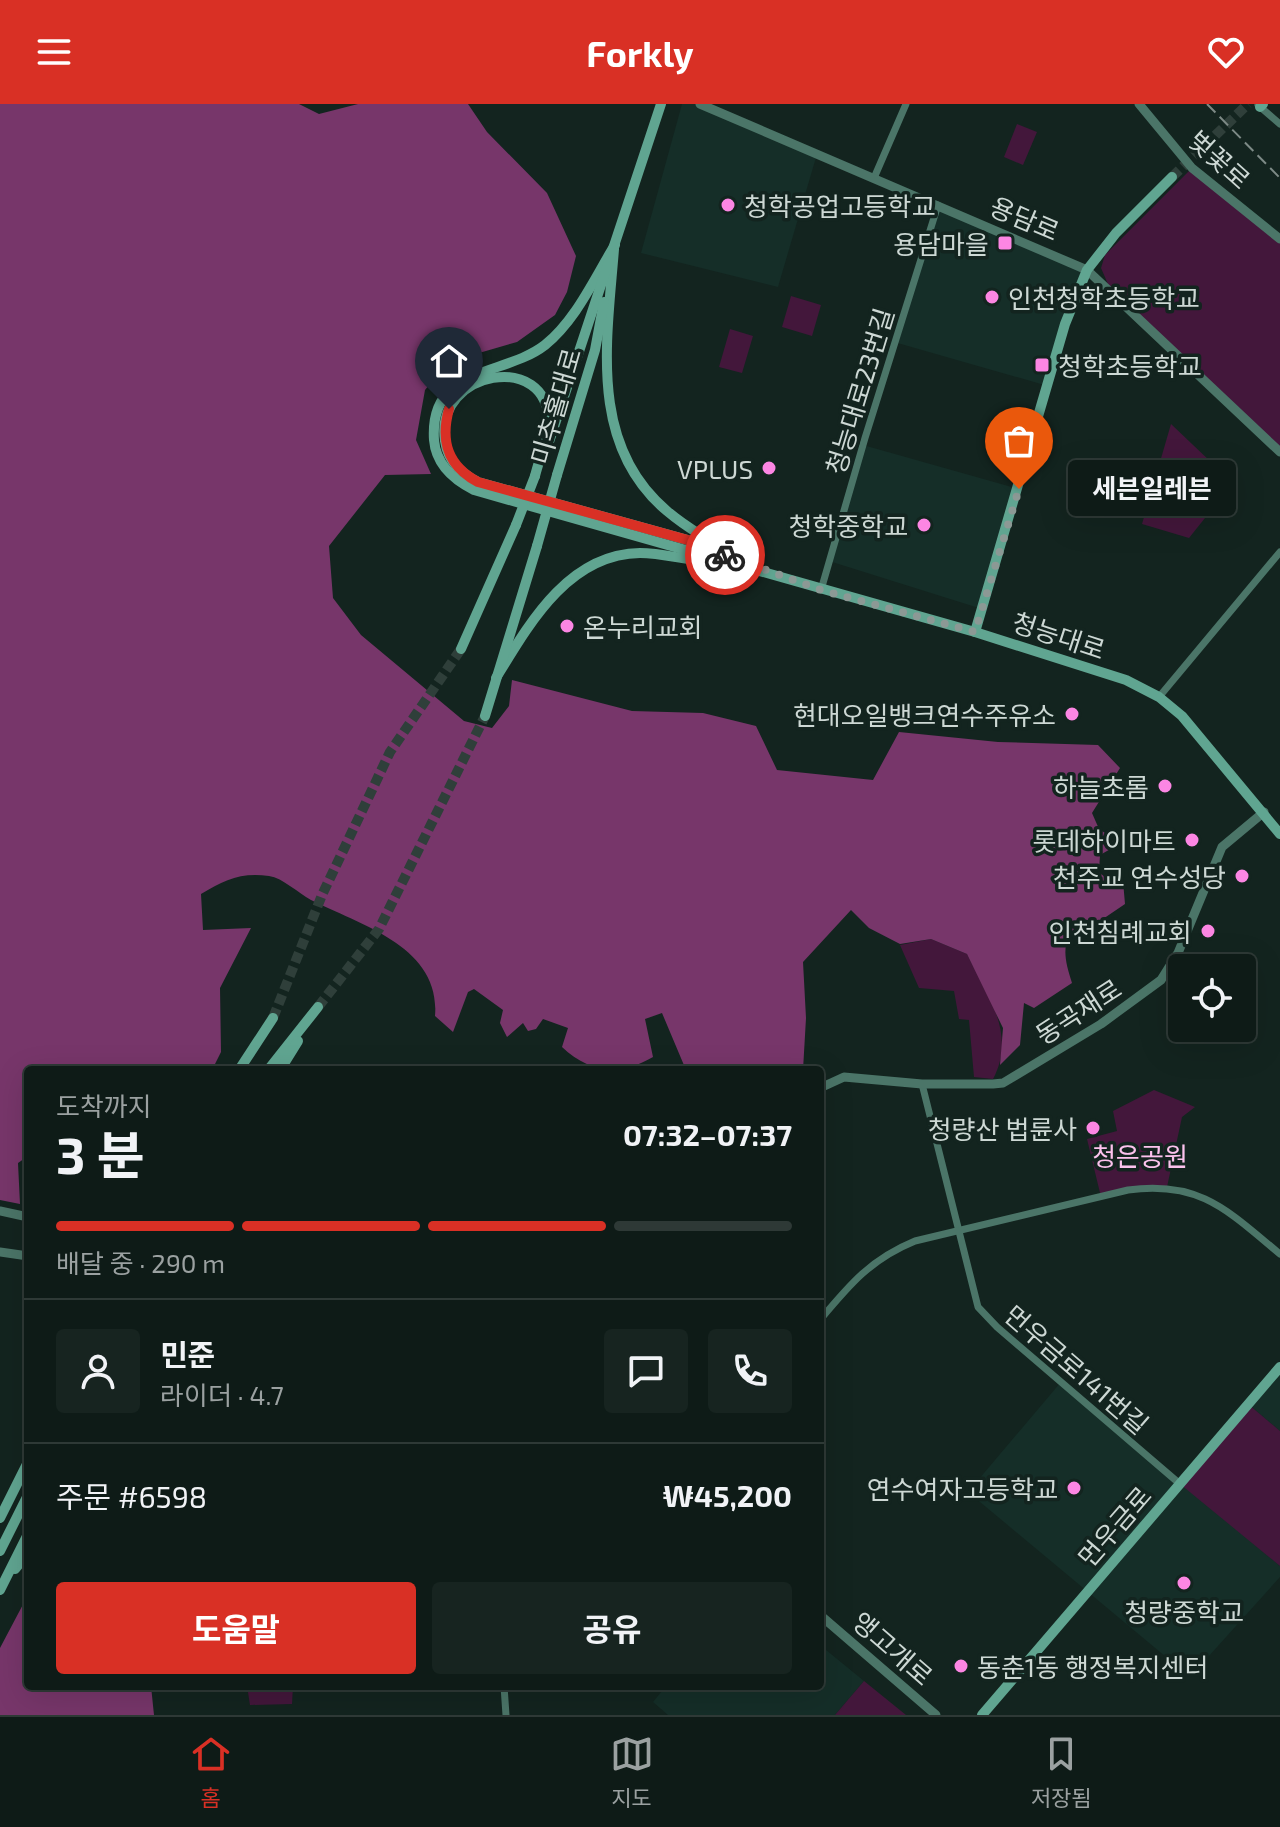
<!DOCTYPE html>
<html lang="ko">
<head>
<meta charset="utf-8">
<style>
	:root { --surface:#0e1b17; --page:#172420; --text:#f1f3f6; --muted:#9ba1a1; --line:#2e3936; --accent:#d93025 }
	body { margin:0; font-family:"Exo 2","Noto Sans KR",sans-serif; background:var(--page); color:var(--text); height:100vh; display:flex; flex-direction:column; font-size:30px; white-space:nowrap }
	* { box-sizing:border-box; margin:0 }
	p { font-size:26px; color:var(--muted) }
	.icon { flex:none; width:44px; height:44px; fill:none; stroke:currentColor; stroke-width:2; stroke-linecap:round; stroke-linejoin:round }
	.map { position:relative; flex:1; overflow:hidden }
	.details { position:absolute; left:24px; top:962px; width:800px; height:624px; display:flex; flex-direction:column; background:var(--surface); border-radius:8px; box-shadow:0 8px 32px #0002,0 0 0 2px var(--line) }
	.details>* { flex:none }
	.fabs { position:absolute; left:1168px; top:850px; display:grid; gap:16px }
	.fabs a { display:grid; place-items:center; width:88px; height:88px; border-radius:8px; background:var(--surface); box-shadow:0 8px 32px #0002,0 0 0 2px var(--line); font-size:40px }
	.pin { position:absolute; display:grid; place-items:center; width:68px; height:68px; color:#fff; margin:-82px -34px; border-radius:50% 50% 50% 0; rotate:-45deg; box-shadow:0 0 8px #0007 }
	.pin .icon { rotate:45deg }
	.courier { position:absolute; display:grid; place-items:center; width:80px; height:80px; margin:-40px; border:6px solid #d93025; border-radius:50%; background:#fff; color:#222; box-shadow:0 2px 10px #0007 }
	.bubble { position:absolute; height:56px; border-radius:8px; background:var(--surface); box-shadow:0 8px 32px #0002,0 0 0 2px var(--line); font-size:26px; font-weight:700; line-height:56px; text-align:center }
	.overview em { font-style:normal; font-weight:700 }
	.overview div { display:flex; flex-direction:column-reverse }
	.overview { display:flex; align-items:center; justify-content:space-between; height:136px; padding:0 32px }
	h1 { font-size:52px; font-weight:700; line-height:60px }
	.bar { display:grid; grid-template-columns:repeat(4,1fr); gap:12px 8px; align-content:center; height:96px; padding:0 32px }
	.bar i { height:10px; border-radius:6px; background:var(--line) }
	.bar .current { background:var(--accent) }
	.bar p { grid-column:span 4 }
	.line { display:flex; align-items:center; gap:20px; padding:0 32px; border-top:2px solid var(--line) }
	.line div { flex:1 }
	.round { display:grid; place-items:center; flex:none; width:84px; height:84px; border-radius:8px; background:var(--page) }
	.cta { display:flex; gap:16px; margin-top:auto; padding:16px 32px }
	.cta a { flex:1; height:92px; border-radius:8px; background:var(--accent); color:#fff; font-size:32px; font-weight:700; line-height:92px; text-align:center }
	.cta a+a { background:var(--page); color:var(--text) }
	header { display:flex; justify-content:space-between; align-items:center; height:104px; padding:0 32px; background:var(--accent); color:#fff; font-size:36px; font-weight:700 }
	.tabs { display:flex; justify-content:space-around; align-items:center; height:112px; border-top:2px solid var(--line); background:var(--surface); font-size:22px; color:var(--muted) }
	.tabs a { display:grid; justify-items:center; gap:4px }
	.tabs .current { color:var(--accent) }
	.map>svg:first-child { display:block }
</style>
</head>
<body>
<header><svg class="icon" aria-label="menu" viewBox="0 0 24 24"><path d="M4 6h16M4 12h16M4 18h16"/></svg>Forkly<svg class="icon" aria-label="heart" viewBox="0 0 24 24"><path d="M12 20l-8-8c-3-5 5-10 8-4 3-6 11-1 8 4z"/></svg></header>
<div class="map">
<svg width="1280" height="1611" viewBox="0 0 1280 1611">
	<rect width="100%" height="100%" fill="#13241f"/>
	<g fill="#152e28">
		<polygon points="682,0 700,0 817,50 778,183 641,149"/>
		<polygon points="938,101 1087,166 1048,282 894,238"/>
		<polygon points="863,341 1019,385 982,505 829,457"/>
		<polygon points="1280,1263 1280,1327 1248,1300"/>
		<polygon points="1061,1278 1280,1462 1280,1473 1190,1573 968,1388"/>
		<polygon points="820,1541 864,1577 835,1611 668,1611 653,1598 666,1582 820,1582"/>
	</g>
	<g fill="#43173b">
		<polygon points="1017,20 1037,28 1023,61 1004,53"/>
		<polygon points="1192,64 1280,135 1280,348 1111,187 1101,164 1105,151"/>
		<polygon points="791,192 821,201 812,232 782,223"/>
		<polygon points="730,225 753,232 742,269 719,263"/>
		<polygon points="1171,320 1233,379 1189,434 1142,420"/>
		<path d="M931 835 967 850C987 890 1017 930 993 975L974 973 969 916 959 915 954 887 919 884 900 841Z"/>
		<polygon points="1154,986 1195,1003 1182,1013 1167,1083 1101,1093 1087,1035 1117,1027 1113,1007"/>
		<polygon points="1248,1300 1280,1327 1280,1462 1180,1380"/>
		<polygon points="864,1577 906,1611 835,1611"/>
		<polygon points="247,1582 293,1582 292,1600 250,1601"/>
	</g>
	<g fill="#77366a">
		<path d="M0 0H299L319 10 358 0H468L487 28 547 89 576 152 567 188 555 211 517 238 448 258 425 286 416 336 431 370 385 371 329 442 333 494 361 531 464 617 492 624 509 602 512 576 632 607 703 609 756 622 777 666 873 676 899 628 998 638 1098 641 1120 664 1092 709 1099 725 1111 733 1114 743 1100 751 1099 768 1108 776 1123 777 1125 800 1097 819 1084 815C1060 835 1063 851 1072 879L1034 904 1024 899 1020 941 1000 961 1003 924 967 850 931 835 900 840 869 824 851 806 803 858 806 914 803 966H686L662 909 645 915 653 953C621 972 589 969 562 943L568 924 543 915 536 925 528 927 523 919 507 933 500 919 503 906 474 885 468 888 453 928 435 912C441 843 361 821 311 796 298 789 283 774 269 772 241 768 224 776 201 790L203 826 251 824 220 884 221 948 212 966H28V1052L18 1059 20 1100 0 1096Z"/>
		<polygon points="28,1491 28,1582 151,1582 154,1611 0,1611 0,1544"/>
	</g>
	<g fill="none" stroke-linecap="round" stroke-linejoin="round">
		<g stroke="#2f3f3a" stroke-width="10" stroke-dasharray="10 5" stroke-linecap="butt">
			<polyline points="1172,73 1248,0"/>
			<polyline points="318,903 379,825 485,612"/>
			<polyline points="273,914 322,791 390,648 461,545"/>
		</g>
		<g stroke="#4b7568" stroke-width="7">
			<polyline points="1258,1 1280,20"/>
			<polyline points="874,74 906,0"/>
			<polyline points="821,486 865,334 938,101"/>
			<polyline points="1159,593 1280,448"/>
			<polyline points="922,980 978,1203 997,1223 1180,1380"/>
			<path d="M820 1216C850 1180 871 1155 915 1137L1128 1086C1200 1076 1228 1107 1280 1150"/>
			<polyline points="504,1582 506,1611"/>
		</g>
		<g stroke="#4b7568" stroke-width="9">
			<polyline points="700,0 1087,166 1280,348"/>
			<polyline points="1139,0 1192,64 1280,135"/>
			<polyline points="820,984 844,973 922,980 993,980 1003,979 1101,920 1161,876 1178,849 1222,743 1264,708"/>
			<polyline points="0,1107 28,1113"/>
			<polyline points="0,1148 28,1152"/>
			<polyline points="820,1511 936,1611"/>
		</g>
		<g stroke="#60a591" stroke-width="10">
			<polyline points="1260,3 1263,0"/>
			<path d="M615 141C594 175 576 216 545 241 504 273 429 261 434 336 436 360 454 376 474 386L975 528 1126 576 1159 593 1182 612 1280 730"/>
			<path d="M614 145C607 236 588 341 667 407 693 429 725 445 755 462"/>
			<polyline points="547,344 661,0"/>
			<polyline points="557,371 595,246 604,198"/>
			<path d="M535 372C539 355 548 335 548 318 550 247 434 265 445 337 448 358 461 369 478 378L695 438 732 454"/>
			<polyline points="975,528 1065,220 1087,166 1116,129 1172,73"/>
			<polyline points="461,545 516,421"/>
			<path d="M496 574C529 520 568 450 640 449 660 449 682 455 702 457"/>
			<polyline points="485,612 537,442"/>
			<polyline points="239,966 273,914"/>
			<polyline points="268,966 318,903"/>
			<polyline points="280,966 298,937"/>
			<polyline points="0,1414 28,1358"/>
			<polyline points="0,1447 28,1391"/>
			<polyline points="15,1465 28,1449"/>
			<polyline points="0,1486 28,1430"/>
			<polyline points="982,1611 1280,1263"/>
		</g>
		<polyline stroke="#7d8a86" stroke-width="2" stroke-dasharray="12 6" stroke-linecap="butt" points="1207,0 1280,74"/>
		<g stroke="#60a591" stroke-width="10">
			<polyline points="516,421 535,372"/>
			<polyline points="537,442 557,371"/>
		</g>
	</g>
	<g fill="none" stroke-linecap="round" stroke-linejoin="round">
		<polyline stroke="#8c9995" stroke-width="8" stroke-dasharray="0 14.4" points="725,451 821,486 975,528 1019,385"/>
		<path stroke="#d93025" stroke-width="10" d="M449 305C440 338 448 362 478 378L695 438 725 451"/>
	</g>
	<g fill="#fc86e3" stroke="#13241f" stroke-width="3">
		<circle cx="728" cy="101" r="8"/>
		<rect x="997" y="131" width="16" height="16" rx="4"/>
		<circle cx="992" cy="193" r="8"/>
		<rect x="1034" y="253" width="16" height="16" rx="4"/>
		<circle cx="769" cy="364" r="8"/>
		<circle cx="924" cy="421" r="8"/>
		<circle cx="567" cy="522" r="8"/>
		<circle cx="1072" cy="610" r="8"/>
		<circle cx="1165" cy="682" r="8"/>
		<circle cx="1192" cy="736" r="8"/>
		<circle cx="1242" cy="772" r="8"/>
		<circle cx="1208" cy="827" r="8"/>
		<circle cx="1093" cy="1024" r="8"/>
		<circle cx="1074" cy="1384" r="8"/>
		<circle cx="1184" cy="1479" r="8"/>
		<circle cx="961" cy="1562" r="8"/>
	</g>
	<g text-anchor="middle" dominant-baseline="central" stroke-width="7" stroke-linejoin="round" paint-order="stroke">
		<g font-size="26" fill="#cdd8d4" stroke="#13241f">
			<text transform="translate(1220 55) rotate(42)">벚꽃로</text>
			<text transform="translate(1025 114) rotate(23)">용담로</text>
			<text transform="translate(859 287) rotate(-73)">청능대로23번길</text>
			<text transform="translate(555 302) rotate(-74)">미추홀대로</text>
			<text transform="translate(1059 531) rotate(18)">청능대로</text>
			<text transform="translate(1078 907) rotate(-33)">동곡재로</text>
			<text transform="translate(1077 1265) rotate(41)">먼우금로141번길</text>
			<text transform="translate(1114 1422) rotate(-49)">먼우금로</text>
			<text transform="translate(893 1544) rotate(41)">앵고개로</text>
		</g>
		<g font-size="26" fill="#cdd8d4" stroke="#13241f" text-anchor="end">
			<text x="744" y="101" text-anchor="start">청학공업고등학교</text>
			<text x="989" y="139">용담마을</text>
			<text x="1008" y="193" text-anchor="start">인천청학초등학교</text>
			<text x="1058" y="261" text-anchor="start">청학초등학교</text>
			<text x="753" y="364">VPLUS</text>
			<text x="908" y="421">청학중학교</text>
			<text x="583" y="522" text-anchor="start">온누리교회</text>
			<text x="1056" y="610">현대오일뱅크연수주유소</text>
			<text x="1149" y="682">하늘초롬</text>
			<text x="1176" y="736">롯데하이마트</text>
			<text x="1226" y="772">천주교 연수성당</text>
			<text x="1192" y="827">인천침례교회</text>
			<text x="1077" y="1024">청량산 법륜사</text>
			<text x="1058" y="1384">연수여자고등학교</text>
			<text x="1184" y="1507" text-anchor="middle">청량중학교</text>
			<text x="977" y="1562" text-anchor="start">동춘1동 행정복지센터</text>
		</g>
		<g font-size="26" fill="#fcc2ed" stroke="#13241f">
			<text x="1140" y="1051">청은공원</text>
		</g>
	</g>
</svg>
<div class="fabs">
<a><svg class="icon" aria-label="locate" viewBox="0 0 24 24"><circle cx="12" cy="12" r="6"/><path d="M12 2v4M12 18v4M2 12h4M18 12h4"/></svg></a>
</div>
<div class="pin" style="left:1019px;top:385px;background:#ea580c"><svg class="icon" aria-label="bag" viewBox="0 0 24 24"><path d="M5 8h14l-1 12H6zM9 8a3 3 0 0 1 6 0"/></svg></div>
<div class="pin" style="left:449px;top:305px;background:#1f2937"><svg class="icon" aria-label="home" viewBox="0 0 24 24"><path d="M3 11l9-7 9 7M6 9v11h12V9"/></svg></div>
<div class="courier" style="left:725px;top:451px"><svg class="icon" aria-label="bike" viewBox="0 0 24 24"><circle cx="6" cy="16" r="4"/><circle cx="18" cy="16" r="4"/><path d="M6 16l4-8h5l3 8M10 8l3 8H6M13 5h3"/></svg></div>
<div class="bubble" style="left:1068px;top:356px;width:168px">세븐일레븐</div>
<section class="details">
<div class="overview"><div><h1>3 분</h1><p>도착까지</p></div><em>07:32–07:37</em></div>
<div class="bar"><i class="current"></i><i class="current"></i><i class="current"></i><i></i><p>배달 중 · 290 m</p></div>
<div class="line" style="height:144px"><a class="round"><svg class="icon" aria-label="person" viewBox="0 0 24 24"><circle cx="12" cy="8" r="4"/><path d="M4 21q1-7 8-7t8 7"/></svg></a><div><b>민준</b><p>라이더 · 4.7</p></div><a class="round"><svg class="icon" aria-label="chat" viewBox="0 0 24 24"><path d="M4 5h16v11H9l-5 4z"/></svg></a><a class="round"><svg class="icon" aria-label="phone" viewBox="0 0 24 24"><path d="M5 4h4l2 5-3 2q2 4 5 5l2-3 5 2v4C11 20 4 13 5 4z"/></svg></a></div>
<div class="line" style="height:104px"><div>주문 #6598</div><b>₩45,200</b></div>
<div class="cta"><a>도움말</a><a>공유</a></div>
</section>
</div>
<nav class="tabs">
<a class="current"><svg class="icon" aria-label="home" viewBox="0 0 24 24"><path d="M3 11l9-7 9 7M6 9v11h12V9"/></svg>홈</a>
<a><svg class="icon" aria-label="map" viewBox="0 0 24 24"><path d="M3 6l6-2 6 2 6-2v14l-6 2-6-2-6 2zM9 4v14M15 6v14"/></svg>지도</a>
<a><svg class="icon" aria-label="saved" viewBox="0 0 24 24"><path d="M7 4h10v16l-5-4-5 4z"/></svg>저장됨</a>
</nav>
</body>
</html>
